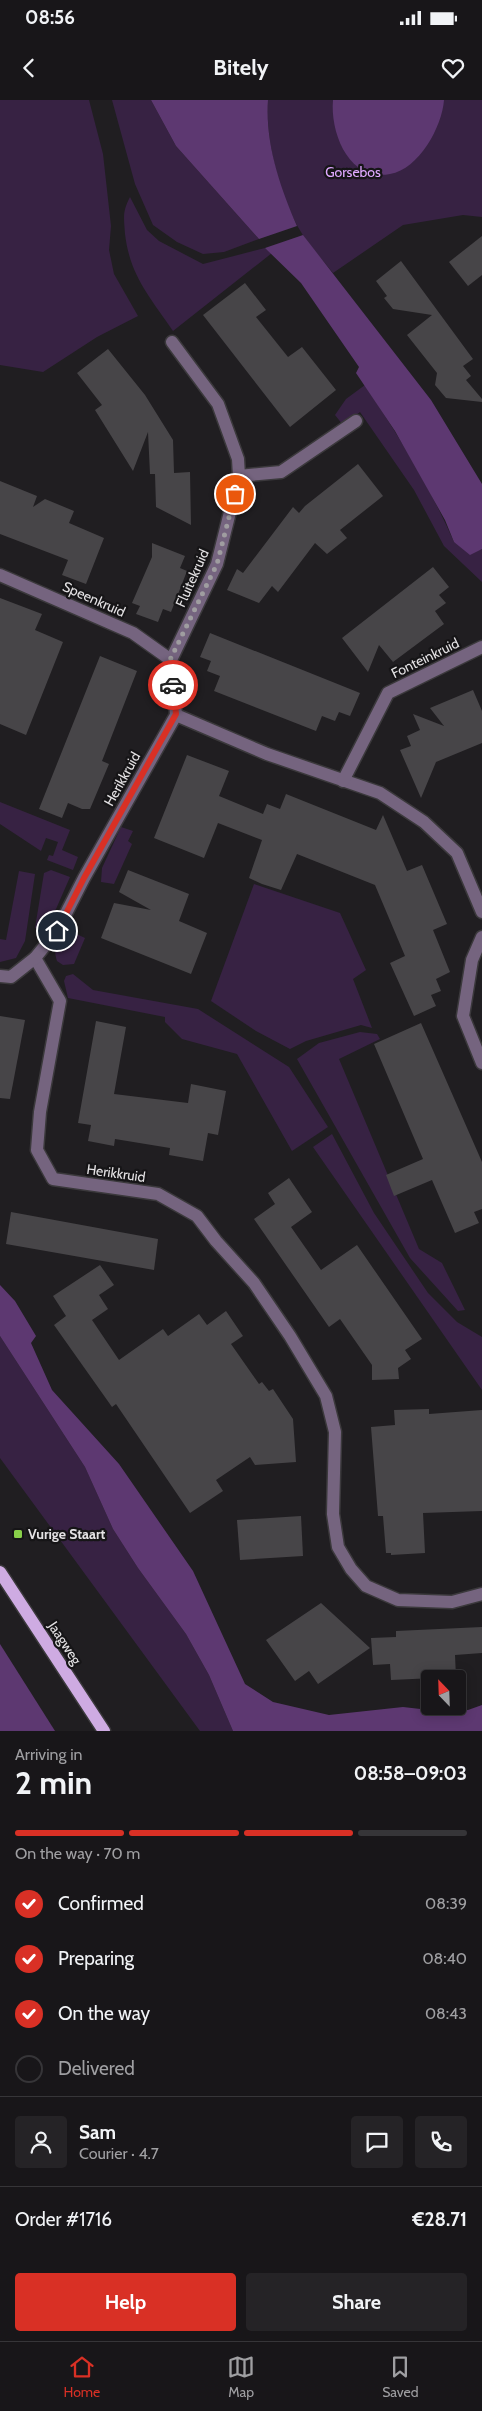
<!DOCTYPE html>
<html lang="en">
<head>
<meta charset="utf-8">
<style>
	:root { --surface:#181619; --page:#252326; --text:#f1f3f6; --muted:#9f9fa2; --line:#363538; --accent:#d93025 }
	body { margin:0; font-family:Cabin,sans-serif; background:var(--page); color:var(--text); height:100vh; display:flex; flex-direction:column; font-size:19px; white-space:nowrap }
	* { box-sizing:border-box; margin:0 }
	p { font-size:16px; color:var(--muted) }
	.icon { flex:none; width:28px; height:28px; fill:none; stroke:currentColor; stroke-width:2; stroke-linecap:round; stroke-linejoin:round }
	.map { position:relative; height:1631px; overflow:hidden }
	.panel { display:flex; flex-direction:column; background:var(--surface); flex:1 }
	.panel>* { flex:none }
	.needle { width:32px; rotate:337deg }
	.fabs { position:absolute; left:421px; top:1570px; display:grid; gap:10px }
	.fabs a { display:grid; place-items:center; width:45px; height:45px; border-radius:5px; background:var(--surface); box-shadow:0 2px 12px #0003,0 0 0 1px var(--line); font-size:25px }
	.pin { position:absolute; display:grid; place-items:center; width:42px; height:42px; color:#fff; margin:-21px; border:2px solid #fff; border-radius:50%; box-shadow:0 1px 5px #0007 }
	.courier { position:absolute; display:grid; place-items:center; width:50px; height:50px; margin:-25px; border:4px solid #d93025; border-radius:50%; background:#fff; color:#222; box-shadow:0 1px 6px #0007 }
	.headline em { font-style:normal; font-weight:700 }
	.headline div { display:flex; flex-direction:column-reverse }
	.headline { display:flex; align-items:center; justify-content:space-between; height:85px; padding:0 15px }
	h1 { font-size:32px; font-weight:700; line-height:38px }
	.bar { display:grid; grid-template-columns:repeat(4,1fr); gap:8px 5px; align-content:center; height:60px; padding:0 15px }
	.bar i { height:6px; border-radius:4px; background:var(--line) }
	.bar .current { background:var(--accent) }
	.bar p { grid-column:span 4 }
	.line { display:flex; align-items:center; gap:12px; padding:0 15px; border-top:1px solid var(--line) }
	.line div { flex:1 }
	.round { display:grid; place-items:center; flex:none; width:52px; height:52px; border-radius:5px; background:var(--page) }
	ol { padding:0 15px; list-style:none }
	li { display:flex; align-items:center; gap:15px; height:55px }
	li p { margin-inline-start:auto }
	li .icon { padding:5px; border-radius:50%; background:var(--accent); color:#fff; stroke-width:4 }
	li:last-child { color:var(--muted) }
	li i { width:28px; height:28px; border:2px solid var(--line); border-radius:50% }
	.action { display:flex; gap:10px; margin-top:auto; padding:10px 15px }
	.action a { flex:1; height:58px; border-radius:5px; background:var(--accent); color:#fff; font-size:20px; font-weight:700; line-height:58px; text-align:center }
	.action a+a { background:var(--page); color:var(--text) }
	.status { display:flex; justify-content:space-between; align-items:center; height:35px; padding:0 25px; background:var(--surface); direction:ltr }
	.status svg { height:14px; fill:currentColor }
	header { display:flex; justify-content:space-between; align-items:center; height:65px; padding:0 15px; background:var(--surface); font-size:22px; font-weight:700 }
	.menu { display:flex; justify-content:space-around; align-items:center; height:70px; border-top:1px solid var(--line); background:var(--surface); font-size:14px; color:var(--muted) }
	.menu a { display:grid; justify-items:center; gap:2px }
	.menu .current { color:var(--accent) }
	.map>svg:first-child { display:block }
</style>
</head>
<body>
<div class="status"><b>08:56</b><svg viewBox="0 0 49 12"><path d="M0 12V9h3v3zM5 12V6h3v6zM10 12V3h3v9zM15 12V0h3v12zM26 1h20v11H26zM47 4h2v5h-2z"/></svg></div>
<header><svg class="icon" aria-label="back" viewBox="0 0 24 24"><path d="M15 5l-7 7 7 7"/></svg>Bitely<svg class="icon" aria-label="heart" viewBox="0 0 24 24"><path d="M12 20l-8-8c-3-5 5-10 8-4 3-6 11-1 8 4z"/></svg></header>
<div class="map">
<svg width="482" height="1631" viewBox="0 0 482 1631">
	<rect width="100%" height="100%" fill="#201e21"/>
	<g fill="#372243">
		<polygon points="0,0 89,0 103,54 111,126 109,150 114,174 138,216 97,237 43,272 0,265"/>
		<polygon points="112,0 151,0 176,46 259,139 224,152 203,154 177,142 153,125 135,84"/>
		<path d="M268 0H482V117L463 115 403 125 333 173C321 158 307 143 298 127 279 93 265 38 268 0Z"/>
		<path d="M130 97 147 130 159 141 203 164 265 148 272 153 173 231C150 197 130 176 125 134 124 118 122 112 130 97Z"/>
		<path d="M365 285C398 335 430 387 454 442L480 450 482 449V482L444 446 414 390 360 312 343 325 335 315 346 299Z"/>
		<polygon points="0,702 70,730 62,750 78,757 73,770 47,760 49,755 53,756 58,742 46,738 41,751 0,724"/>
		<polygon points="121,727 133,731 128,741 132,744 114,784 101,782 102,768"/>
		<polygon points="51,770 70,777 56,809 40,830 35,828 44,773"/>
		<polygon points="19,771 35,774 25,841 16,858 0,862 0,839 6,840"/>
		<polygon points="254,784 340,813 366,870 353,879 372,928 361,925 306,941 290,949 256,931 211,901"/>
		<path d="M68 830 85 838 74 864 63 865 57 861C52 846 58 840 68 830Z"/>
		<polygon points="73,874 93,890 198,909 289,967 328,1027 292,1051 237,954 182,939 165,922 165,917 68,898 64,881 66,876"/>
		<polygon points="360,932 377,934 380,939 339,959 419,1149 442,1163 465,1210 458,1211 410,1158 297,959 319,943"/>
		<polygon points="332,1034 374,1113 428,1193 457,1222 482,1237 482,1290 313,1047"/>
		<polygon points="0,1236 85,1367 113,1429 138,1468 186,1534 209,1575 233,1631 200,1631 0,1358"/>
	</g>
	<g fill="#5d3871">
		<path d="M151 0H268C265 43 280 87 297 126L259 139 176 46Z"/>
		<path d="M333 0H444C442 27 419 69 390 74 349 82 330 33 333 0Z"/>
		<polygon points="303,135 431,300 482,384 482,449 470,455 454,442 445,420 395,331 356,273 359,267 301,183 265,148"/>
		<polygon points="0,1185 15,1201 36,1236 31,1243 52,1290 119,1364 193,1471 245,1584 273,1602 329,1615 403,1607 438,1611 468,1610 482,1605 482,1631 233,1631 209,1575 186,1534 138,1468 113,1429 85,1367 0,1236"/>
		<polygon points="0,1544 55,1631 0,1631"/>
	</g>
	<g fill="#474548">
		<polygon points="482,136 482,175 468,186 449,162"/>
		<polygon points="401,161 473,259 463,266 471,276 466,280 482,299 482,302 446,298 435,285 437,273 407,235 432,215 393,209 384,198 387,196 376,181"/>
		<polygon points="245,183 266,210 256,217 288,257 302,247 336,290 290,327 203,215"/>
		<polygon points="108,249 145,295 173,340 174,373 190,372 191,425 156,407 155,374 150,374 148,332 133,371 95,310 102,305 77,273"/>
		<polygon points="358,364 383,396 340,430 347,438 327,454 315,443 278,492 272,486 259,503 227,490 237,469 243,473 293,407 299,413 305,406"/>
		<polygon points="0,381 37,396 33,407 45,399 74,411 69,423 104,438 86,484 62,475 68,460 0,434"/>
		<polygon points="152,443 185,456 180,468 187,471 171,512 163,509 158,522 136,514 140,506 132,503 152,457"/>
		<polygon points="433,467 449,487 439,495 446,503 435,511 444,524 393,562 379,545 368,572 342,538"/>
		<polygon points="0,498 42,514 35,530 63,542 26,635 0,624"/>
		<polygon points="210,533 360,593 350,616 339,612 335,621 322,616 316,631 214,591 220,576 207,571 211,561 200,557"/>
		<polygon points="100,556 137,571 102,661 109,664 90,709 82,709 68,703 62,718 39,709"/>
		<polygon points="473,590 482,611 482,643 436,662 421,698 400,650 411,646 407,636 420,630 413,614 444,626 430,608"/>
		<polygon points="187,655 229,671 219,696 263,714 267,704 280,709 286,694 376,730 383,715 407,771 422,765 447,824 433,830 450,872 436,879 441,891 431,895 436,906 414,916 390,863 405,856 375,785 297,754 281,790 262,784 249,778 262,740 218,723 204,758 154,738"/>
		<polygon points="128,770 189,794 179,821 207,833 191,874 101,838 114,803 151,810 119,792"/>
		<polygon points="0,916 25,920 10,999 0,998"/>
		<polygon points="96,921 126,927 114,994 188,1003 191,984 226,991 218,1035 208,1033 203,1061 169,1055 170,1048 115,1039 114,1046 88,1041 91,1025 78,1023"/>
		<polygon points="421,923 482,1062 482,1109 474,1112 479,1123 455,1133 432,1080 394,1096 386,1075 423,1059 374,944"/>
		<polygon points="289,1078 312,1112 291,1127 321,1170 357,1145 422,1239 405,1250 411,1259 398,1268 399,1279 372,1280 372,1265 340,1219 329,1227 254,1119 275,1104 268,1093"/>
		<polygon points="11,1112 158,1139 154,1170 6,1144"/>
		<polygon points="100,1165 114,1185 99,1195 108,1209 92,1220 119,1260 163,1229 168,1236 199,1214 207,1225 226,1211 243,1236 231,1244 259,1284 262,1282 269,1291 273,1289 293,1319 296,1362 255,1365 250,1357 216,1380 223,1391 190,1413 116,1304 112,1307 54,1225 66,1216 53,1196"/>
		<polygon points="429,1309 429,1314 482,1310 482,1411 423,1413 425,1453 391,1455 391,1453 386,1453 383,1416 378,1416 371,1327 395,1325 394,1310"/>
		<polygon points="301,1416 303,1456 240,1460 237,1420"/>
		<polygon points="321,1503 370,1548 318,1584 309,1571 295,1581 266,1540"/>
		<polygon points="482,1527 482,1553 455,1555 456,1577 391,1580 390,1564 373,1565 371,1538 396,1537 396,1531"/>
	</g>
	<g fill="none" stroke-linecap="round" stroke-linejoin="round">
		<defs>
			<g id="minor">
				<polyline points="239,376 281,372 356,321"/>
				<polyline points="0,475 133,533 171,560"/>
				<polyline points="171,560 176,615 84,778 57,831 35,858 60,901 40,1012 37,1050 53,1079 158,1094 197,1116 216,1141 254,1183 290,1236 326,1296 335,1332 333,1414 338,1447 351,1469 366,1486 398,1500 452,1502 482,1494"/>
				<polyline points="171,560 217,464 239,376 238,359 218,304 172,242"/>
				<polyline points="176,615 267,654 380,693 424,722 457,753 482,812"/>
				<polyline points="343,681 388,593 482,547"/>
				<polyline points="482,837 472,860 463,916 482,963"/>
				<polyline points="0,876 11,877 35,858"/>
			</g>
			<polyline id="major" points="0,1472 104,1631"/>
		</defs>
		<use href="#minor" stroke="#3b393c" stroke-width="15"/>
		<use href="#major" stroke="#3b393c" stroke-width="15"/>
		<use href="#minor" stroke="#75647f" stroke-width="12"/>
		<use href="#major" stroke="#ceabe2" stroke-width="12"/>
	</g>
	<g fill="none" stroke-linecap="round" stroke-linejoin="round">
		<polyline stroke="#9f9da0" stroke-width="5" stroke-dasharray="0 9" points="173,585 170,560 217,464 235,394"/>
		<polyline stroke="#d93025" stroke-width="6" points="57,831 84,778 176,614 173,585"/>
	</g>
	<rect fill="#88cf49" stroke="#161517" stroke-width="2" x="13" y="1429" width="10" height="10" rx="2.5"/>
	<g text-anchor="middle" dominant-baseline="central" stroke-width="4.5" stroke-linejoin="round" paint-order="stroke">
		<g font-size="14" fill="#e0a9ff" stroke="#161517">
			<text x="353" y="72">Gorsebos</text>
		</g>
		<g font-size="14" fill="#e4e2e4" stroke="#161517">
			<text transform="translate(192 478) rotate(-66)">Fluitekruid</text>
			<text transform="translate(94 499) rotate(24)">Speenkruid</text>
			<text transform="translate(425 558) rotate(-26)">Fonteinkruid</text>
			<text transform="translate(122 679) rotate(-61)">Herikkruid</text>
			<text transform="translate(116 1073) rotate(8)">Herikkruid</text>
			<text transform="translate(65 1543) rotate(57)">Jaagweg</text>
		</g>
		<g font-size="14" font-weight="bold" fill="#e4e2e4" stroke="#161517" text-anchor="start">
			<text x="28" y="1434">Vurige Staart</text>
		</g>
	</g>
</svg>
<div class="fabs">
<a><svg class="needle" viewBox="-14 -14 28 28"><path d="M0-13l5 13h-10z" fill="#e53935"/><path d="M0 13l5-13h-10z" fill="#9f9fa2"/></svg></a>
</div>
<div class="pin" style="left:235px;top:394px;background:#ea580c"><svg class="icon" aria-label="bag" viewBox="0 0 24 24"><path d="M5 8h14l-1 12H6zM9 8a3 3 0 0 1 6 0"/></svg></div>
<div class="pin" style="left:57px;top:831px;background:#1f2937"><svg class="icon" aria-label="home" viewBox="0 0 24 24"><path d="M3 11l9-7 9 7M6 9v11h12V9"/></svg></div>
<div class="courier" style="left:173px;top:585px"><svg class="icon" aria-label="car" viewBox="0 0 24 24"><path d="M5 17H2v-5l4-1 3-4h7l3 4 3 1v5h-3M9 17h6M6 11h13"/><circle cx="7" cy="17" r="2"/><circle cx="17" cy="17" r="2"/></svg></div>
</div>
<section class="panel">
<div class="headline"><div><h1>2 min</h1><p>Arriving in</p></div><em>08:58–09:03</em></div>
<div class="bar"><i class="current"></i><i class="current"></i><i class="current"></i><i></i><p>On the way · 70 m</p></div>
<ol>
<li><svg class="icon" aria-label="check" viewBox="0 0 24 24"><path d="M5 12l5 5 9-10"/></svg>Confirmed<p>08:39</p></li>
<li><svg class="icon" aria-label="check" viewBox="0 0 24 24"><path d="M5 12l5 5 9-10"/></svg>Preparing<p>08:40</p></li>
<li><svg class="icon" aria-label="check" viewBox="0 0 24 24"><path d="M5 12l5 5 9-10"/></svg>On the way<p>08:43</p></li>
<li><i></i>Delivered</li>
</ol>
<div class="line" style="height:90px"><a class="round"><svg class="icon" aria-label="person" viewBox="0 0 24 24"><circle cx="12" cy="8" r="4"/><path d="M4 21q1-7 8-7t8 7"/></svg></a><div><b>Sam</b><p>Courier · 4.7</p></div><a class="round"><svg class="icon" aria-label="chat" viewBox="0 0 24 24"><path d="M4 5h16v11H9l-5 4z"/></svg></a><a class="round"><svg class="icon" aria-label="phone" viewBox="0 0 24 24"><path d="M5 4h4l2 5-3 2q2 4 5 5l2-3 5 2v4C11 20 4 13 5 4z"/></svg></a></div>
<div class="line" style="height:65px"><div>Order #1716</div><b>€28.71</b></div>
<div class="action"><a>Help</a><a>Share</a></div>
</section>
<nav class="menu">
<a class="current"><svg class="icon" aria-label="home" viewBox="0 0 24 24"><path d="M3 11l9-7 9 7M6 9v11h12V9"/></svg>Home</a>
<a><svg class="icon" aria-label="map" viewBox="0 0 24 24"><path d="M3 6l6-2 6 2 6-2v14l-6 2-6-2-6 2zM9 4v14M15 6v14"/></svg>Map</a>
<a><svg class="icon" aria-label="saved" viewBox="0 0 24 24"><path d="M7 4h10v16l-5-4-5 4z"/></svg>Saved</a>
</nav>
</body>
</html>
